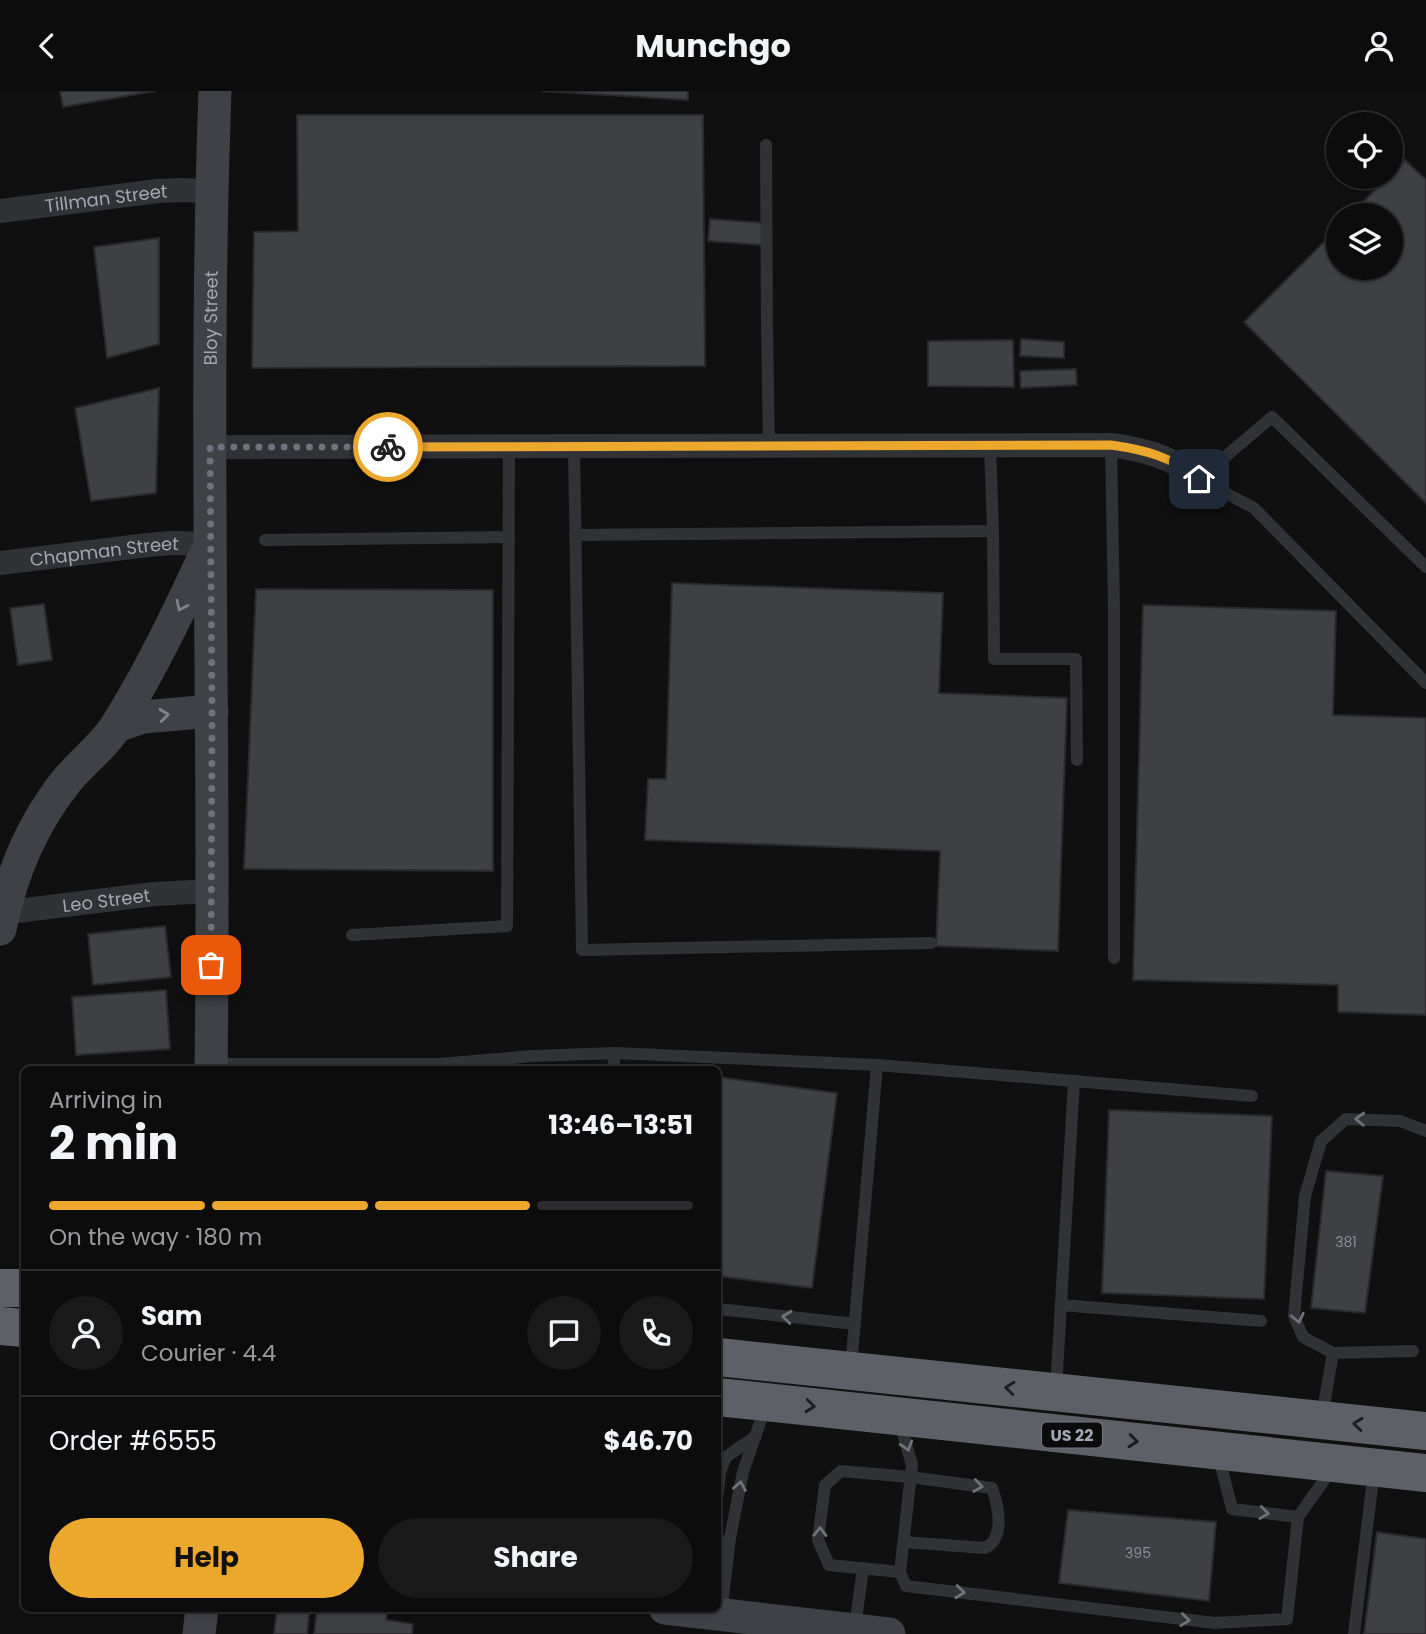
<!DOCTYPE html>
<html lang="en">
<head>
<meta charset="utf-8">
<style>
	:root { --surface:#0c0c0d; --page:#1a1a1b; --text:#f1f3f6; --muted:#9a9b9d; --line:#2c2c2e; --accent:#eca82d }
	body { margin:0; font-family:Poppins,sans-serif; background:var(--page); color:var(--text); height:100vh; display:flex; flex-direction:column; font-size:26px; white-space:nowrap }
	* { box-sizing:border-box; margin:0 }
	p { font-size:23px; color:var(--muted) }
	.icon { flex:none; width:38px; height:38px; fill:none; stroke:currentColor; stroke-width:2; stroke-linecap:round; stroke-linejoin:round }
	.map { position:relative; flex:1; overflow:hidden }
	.drawer { position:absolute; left:21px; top:975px; width:700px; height:546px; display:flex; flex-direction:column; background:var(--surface); border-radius:10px; box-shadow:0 2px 5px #0004,0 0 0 2px var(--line) }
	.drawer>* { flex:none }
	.tools { position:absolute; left:1326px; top:21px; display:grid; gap:14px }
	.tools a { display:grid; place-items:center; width:77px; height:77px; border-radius:50%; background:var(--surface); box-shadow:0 2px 5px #0004,0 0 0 2px var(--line); font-size:35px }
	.pin { position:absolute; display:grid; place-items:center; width:60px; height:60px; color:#fff; margin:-30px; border-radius:14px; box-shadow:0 4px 10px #0006 }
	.courier { position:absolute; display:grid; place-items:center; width:70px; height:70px; margin:-35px; border:5px solid #eca82d; border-radius:50%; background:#fff; color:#222; box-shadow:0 2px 9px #0007 }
	.summary em { font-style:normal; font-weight:700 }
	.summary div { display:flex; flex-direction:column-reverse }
	.summary { display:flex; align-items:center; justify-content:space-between; height:119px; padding:0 28px }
	h1 { font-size:46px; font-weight:700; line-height:52px }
	.bar { display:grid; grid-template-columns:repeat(4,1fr); gap:10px 7px; align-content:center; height:84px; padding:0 28px }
	.bar i { height:9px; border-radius:5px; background:var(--line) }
	.bar .active { background:var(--accent) }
	.bar p { grid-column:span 4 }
	.line { display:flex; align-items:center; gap:18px; padding:0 28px; border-top:2px solid var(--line) }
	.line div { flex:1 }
	.round { display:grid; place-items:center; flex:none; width:74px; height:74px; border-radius:37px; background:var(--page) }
	.button { display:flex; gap:14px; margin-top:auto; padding:14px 28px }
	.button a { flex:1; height:80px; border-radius:42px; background:var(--accent); color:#111; font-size:28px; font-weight:700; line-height:80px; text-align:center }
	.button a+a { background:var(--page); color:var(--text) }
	header { display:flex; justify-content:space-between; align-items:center; height:91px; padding:0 28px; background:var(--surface); font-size:32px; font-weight:700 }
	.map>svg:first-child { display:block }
</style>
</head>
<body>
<header><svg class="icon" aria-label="back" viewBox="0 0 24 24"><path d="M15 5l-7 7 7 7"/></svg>Munchgo<svg class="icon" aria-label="person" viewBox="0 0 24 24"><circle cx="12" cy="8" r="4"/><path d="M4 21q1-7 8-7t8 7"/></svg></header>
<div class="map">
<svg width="1426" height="1543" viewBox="0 0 1426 1543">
	<rect width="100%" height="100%" fill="#101011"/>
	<g fill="#3f4044" stroke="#2a2a2d" stroke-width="2">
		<polygon points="60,0 155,0 63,16"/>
		<polygon points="542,0 688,0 688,9"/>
		<polygon points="297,24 703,24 705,275 252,277 254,141 298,140"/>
		<polygon points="1405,69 1426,89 1426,412 1244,231 1339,136 1339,177 1391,177 1391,124 1350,124 1388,86 1391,86 1391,83"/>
		<polygon points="710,128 764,132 762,154 708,150"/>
		<polygon points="159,147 159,253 107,267 94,156"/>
		<polygon points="1021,248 1064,251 1064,267 1020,265"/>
		<polygon points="1013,249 1014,296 928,295 928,250"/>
		<polygon points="1076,278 1077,294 1021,297 1020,280"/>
		<polygon points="159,297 156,402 91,410 75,317"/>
		<polygon points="672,492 943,502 939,602 1067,607 1058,860 936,855 940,760 645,749 648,688 666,688"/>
		<polygon points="256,498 493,499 493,780 244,778"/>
		<polygon points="44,513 52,569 18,574 10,517"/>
		<polygon points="1143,514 1336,520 1333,624 1426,627 1426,924 1338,921 1338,894 1133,889"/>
		<polygon points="165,835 171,886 93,894 88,843"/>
		<polygon points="166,899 170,958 76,964 72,906"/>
		<polygon points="718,986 837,1002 812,1197 718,1185"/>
		<polygon points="1109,1019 1272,1025 1264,1208 1102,1202"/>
		<polygon points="1326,1080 1383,1085 1365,1222 1311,1217"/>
		<polygon points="1068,1419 1216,1431 1209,1510 1059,1492"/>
		<polygon points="1377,1441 1426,1448 1426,1543 1364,1543"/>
		<polygon points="277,1517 310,1517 307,1543 274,1543"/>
		<polygon points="317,1517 372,1517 387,1519 386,1529 413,1533 412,1543 314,1543"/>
	</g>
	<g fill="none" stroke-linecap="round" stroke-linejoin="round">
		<g stroke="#313236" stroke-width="12">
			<polyline points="766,54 767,238 769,355"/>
			<polyline points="1111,354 1114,519 1114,867"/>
			<polyline points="574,355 582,859 931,852"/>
			<polyline points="993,440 994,568 1076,568 1077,669"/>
			<polyline points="575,444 993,440 990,355"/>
			<polyline points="265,449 509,446"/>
			<polyline points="1426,476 1272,326 1199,388 1254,417 1426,592"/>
			<polyline points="352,844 507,835 509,355"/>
			<polyline points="615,962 877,974 851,1276"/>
			<polyline points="211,973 439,973 533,965 615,962 613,978"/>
			<polyline points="877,974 1074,990"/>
			<polyline points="1061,1214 1261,1230"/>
			<polyline points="718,1218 855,1233"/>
			<polyline points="1333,1262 1303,1246 1294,1225 1305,1105 1321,1050 1346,1028 1400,1030 1426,1040"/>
			<polyline points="1056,1298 1074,990 1252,1005"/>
			<polyline points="1322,1325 1333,1262 1413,1260"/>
			<polyline points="900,1332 912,1374 900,1481 906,1495 1215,1532 1287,1528 1298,1426"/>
			<polyline points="1218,1363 1232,1418 1298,1426 1332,1378"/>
			<polyline points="718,1401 720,1381 726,1366 756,1345"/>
			<polyline points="718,1456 730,1447 743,1381 766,1314"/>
			<path d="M900 1481 829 1474 818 1449 825 1394 841 1380 910 1386 992 1397C998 1414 1006 1447 985 1457L904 1451"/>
			<polyline points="721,1523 730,1447"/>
			<polyline points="855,1536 863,1477"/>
			<polyline points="1354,1543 1374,1380"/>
		</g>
		<g stroke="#313236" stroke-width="24">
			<path id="s1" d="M0 120 158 100 180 99 212 100"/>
			<path d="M210 356 1111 354C1147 359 1171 366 1199 388"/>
			<path id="s2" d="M0 472 148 454 171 452 210 453"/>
			<path id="s3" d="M0 822 154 803 212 800"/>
		</g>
		<g stroke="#3f4146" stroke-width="33">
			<polyline points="117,635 143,626 212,620"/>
			<path d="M0 838C11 783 33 731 68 688 84 669 106 653 118 632 152 577 180 518 207 460"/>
			<path id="s4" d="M211 978C216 652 203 326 215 0"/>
			<polyline points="665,1517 889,1543"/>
			<polyline points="199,1543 202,1517"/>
		</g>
		<g stroke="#5d6067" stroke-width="38">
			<polyline points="0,1197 24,1197"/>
			<polyline points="0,1235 24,1237"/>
			<polyline points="718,1266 1426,1340"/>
			<polyline points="718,1306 1426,1382"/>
		</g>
	</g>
	<defs><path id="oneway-chevron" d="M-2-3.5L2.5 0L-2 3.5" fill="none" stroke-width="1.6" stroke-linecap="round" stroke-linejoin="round" transform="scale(1.75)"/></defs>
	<g stroke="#7f838c">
		<use href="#oneway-chevron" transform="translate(181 515) rotate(116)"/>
		<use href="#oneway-chevron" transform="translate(164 624) rotate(-6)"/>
	</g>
	<g stroke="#6f727a">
		<use href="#oneway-chevron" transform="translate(1360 1028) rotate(-178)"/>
		<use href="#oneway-chevron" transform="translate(787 1226) rotate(-174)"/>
		<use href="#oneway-chevron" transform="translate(1298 1227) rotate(78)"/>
		<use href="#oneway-chevron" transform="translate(907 1355) rotate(73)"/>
		<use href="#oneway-chevron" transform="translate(740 1395) rotate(-79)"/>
		<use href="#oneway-chevron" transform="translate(978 1395) rotate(8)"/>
		<use href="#oneway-chevron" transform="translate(1264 1422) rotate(7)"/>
		<use href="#oneway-chevron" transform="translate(820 1441) rotate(-89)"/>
		<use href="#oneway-chevron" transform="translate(960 1501) rotate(6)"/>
		<use href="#oneway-chevron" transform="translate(1185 1529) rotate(7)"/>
	</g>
	<g stroke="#1b1c1e">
		<use href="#oneway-chevron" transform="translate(1010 1297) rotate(-174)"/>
		<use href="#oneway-chevron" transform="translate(810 1315) rotate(6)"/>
		<use href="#oneway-chevron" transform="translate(1358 1333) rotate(-174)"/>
		<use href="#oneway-chevron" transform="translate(1133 1350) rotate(6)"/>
	</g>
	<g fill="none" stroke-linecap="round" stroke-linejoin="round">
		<polyline stroke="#6f727a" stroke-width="7" stroke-dasharray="0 12.6" points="211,874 212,620 210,356 388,356"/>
		<path stroke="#eca82d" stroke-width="9" d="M388 356 1111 354C1147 359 1171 366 1199 388"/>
	</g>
	<g text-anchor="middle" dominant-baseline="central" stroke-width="5" stroke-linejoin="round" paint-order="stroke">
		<g font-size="14" fill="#898d96">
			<text x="1346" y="1151">381</text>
			<text x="1138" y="1462">395</text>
		</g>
		<rect fill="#0b0b0c" stroke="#757880" stroke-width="2" x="1042" y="1331.5" width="60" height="25" rx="5"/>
		<g font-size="16" font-weight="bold" fill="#a2a7b2">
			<text x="1072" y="1344">US 22</text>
		</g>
		<g font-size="18" fill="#a2a7b2" stroke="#0b0b0c">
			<text stroke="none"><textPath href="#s1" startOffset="107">Tillman Street</textPath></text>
			<text stroke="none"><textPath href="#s4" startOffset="751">Bloy Street</textPath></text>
			<text stroke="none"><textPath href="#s2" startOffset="105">Chapman Street</textPath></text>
			<text stroke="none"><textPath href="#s3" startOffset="107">Leo Street</textPath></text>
		</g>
	</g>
</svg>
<div class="tools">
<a><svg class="icon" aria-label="locate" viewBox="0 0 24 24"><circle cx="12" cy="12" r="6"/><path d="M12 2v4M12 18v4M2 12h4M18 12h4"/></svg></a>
<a><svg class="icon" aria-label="layers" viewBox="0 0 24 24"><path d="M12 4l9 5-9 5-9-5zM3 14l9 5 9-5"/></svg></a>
</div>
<div class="pin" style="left:211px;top:874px;background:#ea580c"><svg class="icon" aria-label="bag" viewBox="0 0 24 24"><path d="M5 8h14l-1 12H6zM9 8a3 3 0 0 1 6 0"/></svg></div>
<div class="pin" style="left:1199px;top:388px;background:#1f2937"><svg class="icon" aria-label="home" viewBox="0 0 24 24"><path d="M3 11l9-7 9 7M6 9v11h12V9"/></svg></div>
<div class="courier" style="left:388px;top:356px"><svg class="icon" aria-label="bike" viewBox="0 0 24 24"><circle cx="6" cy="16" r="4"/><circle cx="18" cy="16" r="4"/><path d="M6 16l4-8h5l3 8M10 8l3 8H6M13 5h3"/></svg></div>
<section class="drawer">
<div class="summary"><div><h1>2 min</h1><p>Arriving in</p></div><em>13:46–13:51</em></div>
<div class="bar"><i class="active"></i><i class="active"></i><i class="active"></i><i></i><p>On the way · 180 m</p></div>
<div class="line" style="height:126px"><a class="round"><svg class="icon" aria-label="person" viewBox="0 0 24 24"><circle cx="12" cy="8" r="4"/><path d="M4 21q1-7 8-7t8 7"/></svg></a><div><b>Sam</b><p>Courier · 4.4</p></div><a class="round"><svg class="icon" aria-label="chat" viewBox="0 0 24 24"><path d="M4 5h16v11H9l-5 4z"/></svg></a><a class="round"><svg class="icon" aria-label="phone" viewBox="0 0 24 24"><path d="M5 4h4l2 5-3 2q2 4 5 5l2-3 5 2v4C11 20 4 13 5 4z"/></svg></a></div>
<div class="line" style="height:91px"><div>Order #6555</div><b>$46.70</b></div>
<div class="button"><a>Help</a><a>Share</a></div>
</section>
</div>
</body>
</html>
